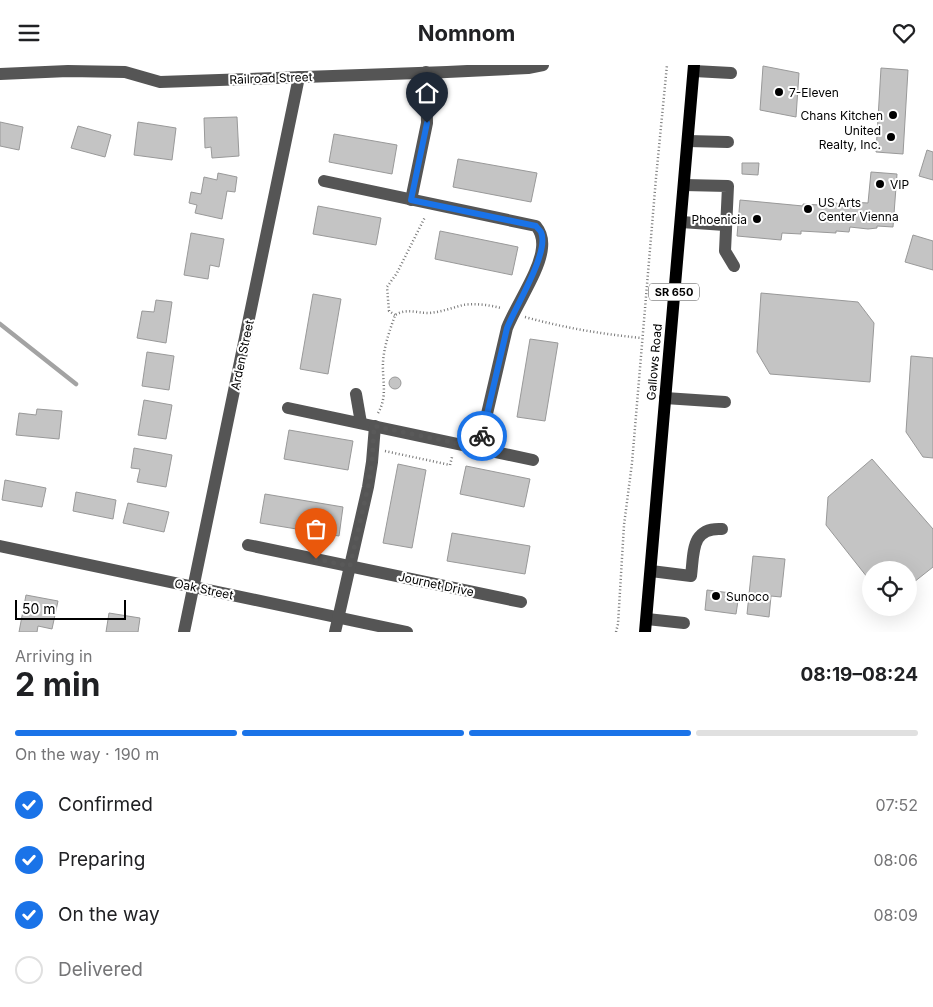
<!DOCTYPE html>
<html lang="en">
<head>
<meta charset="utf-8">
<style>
	:root { --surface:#fff; --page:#f2f2f2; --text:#202124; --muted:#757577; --line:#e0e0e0; --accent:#1a73e8 }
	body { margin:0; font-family:Inter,sans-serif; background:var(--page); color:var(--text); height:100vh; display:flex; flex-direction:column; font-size:19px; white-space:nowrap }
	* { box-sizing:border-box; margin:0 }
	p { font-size:16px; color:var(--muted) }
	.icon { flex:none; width:28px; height:28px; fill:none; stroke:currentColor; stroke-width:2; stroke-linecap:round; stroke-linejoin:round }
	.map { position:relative; height:567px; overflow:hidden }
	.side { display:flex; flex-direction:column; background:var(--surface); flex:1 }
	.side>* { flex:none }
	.buttons { position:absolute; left:862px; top:496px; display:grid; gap:10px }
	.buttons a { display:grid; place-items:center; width:55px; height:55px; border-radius:50%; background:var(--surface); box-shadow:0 5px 20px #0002; font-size:25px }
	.scale { position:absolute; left:15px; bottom:12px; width:111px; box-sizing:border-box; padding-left:5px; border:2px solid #000; border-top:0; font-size:14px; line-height:18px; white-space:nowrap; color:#000; -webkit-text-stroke:4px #fff; paint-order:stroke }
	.pin { position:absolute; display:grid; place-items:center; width:42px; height:42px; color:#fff; margin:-51px -21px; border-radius:50% 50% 50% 0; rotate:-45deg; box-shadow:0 0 5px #0007 }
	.pin .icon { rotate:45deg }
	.courier { position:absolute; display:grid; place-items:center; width:50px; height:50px; margin:-25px; border:4px solid #1a73e8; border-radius:50%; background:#fff; color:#222; box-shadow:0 1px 6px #0007 }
	.overview em { font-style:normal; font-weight:700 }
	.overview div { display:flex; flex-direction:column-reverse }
	.overview { display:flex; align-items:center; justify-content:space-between; height:85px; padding:0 15px }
	h1 { font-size:32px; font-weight:700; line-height:38px }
	.bar { display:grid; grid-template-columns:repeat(4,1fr); gap:8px 5px; align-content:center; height:60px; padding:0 15px }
	.bar i { height:6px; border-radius:4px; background:var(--line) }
	.bar .active { background:var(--accent) }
	.bar p { grid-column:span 4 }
	ol { padding:0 15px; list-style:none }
	li { display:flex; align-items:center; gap:15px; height:55px }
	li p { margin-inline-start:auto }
	li .icon { padding:5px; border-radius:50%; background:var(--accent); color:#fff; stroke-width:4 }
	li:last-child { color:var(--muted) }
	li i { width:28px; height:28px; border:2px solid var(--line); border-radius:50% }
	header { display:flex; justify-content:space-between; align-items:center; height:65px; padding:0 15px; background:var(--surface); font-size:22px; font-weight:700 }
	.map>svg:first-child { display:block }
</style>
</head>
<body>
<header><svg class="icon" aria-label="menu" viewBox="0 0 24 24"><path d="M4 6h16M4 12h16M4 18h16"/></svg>Nomnom<svg class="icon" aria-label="heart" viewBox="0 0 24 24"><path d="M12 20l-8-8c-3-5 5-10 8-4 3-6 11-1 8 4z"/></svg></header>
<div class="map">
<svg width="933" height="567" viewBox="0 0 933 567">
	<rect width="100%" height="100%" fill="#fff"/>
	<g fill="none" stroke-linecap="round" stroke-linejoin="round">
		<polyline stroke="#a3a3a3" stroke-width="4.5" points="0,259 76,319"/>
	</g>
	<g fill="#c4c4c4" stroke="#999">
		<polygon points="763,1 799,8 796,52 760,45"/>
		<polygon points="881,3 908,5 903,89 876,87"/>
		<polygon points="237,52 239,91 212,93 211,82 205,83 204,53"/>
		<polygon points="0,57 23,62 19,85 0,81"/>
		<polygon points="138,57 176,63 172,95 134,90"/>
		<polygon points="78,61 111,70 105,92 71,83"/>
		<polygon points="334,69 397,80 392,109 329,97"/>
		<polygon points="927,85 933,87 933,115 919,111"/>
		<polygon points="458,94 537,108 531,137 453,122"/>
		<polygon points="742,98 759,98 758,110 742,109"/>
		<polygon points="871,107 897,109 893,162 877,161 877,163 868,164 850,162 849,167 836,166 836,168 801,166 801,169 782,168 781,175 737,171 740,135 803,141 803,139 835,141 835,138 850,140 851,137 868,138"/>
		<polygon points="218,108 237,112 235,127 227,126 222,154 195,148 197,140 189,138 191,127 201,129 204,112 217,115"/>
		<polygon points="318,141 381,153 376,180 313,169"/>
		<polygon points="440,166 518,182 512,210 435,194"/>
		<polygon points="191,168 224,174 219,202 210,200 208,214 184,210"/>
		<polygon points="913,170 933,176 933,205 905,197"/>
		<polygon points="761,228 858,237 874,258 870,317 770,309 757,287"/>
		<polygon points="313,229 341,234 328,309 300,304"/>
		<polygon points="156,235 172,237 166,278 137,273 142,246 154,247"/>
		<polygon points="530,274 558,278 545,356 517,352"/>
		<polygon points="147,287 174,291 169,325 142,321"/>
		<polygon points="911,291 933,293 933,393 923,392 906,367"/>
		<circle cx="395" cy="318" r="6"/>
		<polygon points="144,335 172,340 166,374 138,370"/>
		<polygon points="37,344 62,346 59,374 16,370 19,348 36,350"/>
		<polygon points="289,365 353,376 348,405 284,394"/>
		<polygon points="134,383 172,390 166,422 137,417 140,404 131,403"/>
		<polygon points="872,394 933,464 933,502 909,521 909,505 871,505 871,517 826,460 828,432"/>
		<polygon points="398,399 426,405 412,483 383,478"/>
		<polygon points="466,401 530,414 524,442 460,429"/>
		<polygon points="5,415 46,423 42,442 2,435"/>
		<polygon points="76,427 116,435 113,454 73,446"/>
		<polygon points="265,429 343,442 339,471 260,458"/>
		<polygon points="128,438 169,447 164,467 123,458"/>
		<polygon points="452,468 530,481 525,509 447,496"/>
		<polygon points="753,491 785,494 781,532 771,531 769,552 747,549"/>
		<polygon points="707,525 739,529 736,549 705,545"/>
		<polygon points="26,530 58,536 52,564 38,561 37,567 19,567"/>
		<polygon points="109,548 140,553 138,567 106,567"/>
	</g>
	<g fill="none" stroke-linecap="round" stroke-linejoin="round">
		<g stroke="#777" stroke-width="2.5" stroke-dasharray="1 2.5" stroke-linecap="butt">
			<polyline points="395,250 389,246 387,222 397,208 425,152"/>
			<path d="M525 252C565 263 601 269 642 273"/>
			<path d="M378 348C388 331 382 315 383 297 384 281 390 265 395 250 407 243 416 248 429 248 441 247 452 243 463 240 475 238 489 240 501 243"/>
			<polyline points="385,386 450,400 452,392"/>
			<polyline points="616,567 618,559 624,460 632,398 656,113 667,0"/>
		</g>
		<g stroke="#555" stroke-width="12">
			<polyline points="694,6 731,8"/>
			<polyline points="0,9 68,6 125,7 160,17 447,7 528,3 543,0"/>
			<polyline points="688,76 728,77"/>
			<path d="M324 116 536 161C541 167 543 174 542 183 540 206 516 240 507 263L479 383"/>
			<polyline points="684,120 728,121 725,186 734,201"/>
			<polyline points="411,135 427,58 426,7"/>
			<polyline points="681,157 725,160"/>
			<polyline points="356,329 361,358"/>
			<polyline points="665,333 725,337"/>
			<polyline points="288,343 533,395"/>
			<polyline points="248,480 521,537"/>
			<polyline points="0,481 407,567"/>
			<path d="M651 506 691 511C694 487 691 462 722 464"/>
			<polyline points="647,554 684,558"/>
			<polyline points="184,567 299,12"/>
			<polyline points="335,567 368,422 372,397 375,361"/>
		</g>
		<polyline stroke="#000" stroke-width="12" points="645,567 694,0"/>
	</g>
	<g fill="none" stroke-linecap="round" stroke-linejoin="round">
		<polyline stroke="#595959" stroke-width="5" stroke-dasharray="0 9" points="316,494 350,501 368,422 372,397 374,361 479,383 482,371"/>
		<path stroke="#1a73e8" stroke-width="6" d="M427 58 411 135 536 161C537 163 540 165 541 167 550 187 515 242 507 263L482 371"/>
	</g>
	<g fill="#000" stroke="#fff" stroke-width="2">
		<circle cx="779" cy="27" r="5"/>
		<circle cx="893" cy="50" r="5"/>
		<circle cx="891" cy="72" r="5"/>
		<circle cx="880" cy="119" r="5"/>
		<circle cx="808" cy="144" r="5"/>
		<circle cx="757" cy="154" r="5"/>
		<circle cx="716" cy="531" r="5"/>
	</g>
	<g text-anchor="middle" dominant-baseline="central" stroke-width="4" stroke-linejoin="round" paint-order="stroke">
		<rect fill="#fff" stroke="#4c4c4c" stroke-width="1" x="649" y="218.5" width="50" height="17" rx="4"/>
		<g font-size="11" font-weight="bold" fill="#000">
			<text x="674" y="227">SR 650</text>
		</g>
		<g font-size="12" fill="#000" stroke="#fff">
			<text transform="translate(271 13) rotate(-2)">Railroad Street</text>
			<text transform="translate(242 290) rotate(-78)">Arden Street</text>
			<text transform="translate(654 297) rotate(-85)">Gallows Road</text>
			<text transform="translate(436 519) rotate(12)">Journet Drive</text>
			<text transform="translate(204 524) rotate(12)">Oak Street</text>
		</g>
		<g font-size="12" fill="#000" stroke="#fff" text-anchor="start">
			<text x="789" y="27">7-Eleven</text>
			<text x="883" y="50" text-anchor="end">Chans Kitchen</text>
			<text x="881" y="65" text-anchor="end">United<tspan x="881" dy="14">Realty, Inc.</tspan></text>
			<text x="890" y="119">VIP</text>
			<text x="818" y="137">US Arts<tspan x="818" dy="14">Center Vienna</tspan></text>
			<text x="747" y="154" text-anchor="end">Phoenicia</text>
			<text x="726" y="531">Sunoco</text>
		</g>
	</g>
</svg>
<div class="buttons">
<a><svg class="icon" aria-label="locate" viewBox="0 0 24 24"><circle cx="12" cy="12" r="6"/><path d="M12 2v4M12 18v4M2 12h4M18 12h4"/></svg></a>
</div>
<div class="scale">50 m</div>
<div class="pin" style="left:316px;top:494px;background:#ea580c"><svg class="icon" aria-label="bag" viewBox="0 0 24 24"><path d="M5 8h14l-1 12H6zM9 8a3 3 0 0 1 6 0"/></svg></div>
<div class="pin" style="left:427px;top:58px;background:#1f2937"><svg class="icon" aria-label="home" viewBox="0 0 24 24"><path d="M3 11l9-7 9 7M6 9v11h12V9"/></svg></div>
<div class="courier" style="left:482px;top:371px"><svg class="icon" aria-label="bike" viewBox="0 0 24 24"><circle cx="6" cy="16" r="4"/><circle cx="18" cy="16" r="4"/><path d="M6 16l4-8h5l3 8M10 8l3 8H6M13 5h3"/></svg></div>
</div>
<section class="side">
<div class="overview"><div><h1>2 min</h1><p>Arriving in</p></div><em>08:19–08:24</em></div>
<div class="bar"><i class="active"></i><i class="active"></i><i class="active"></i><i></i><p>On the way · 190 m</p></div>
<ol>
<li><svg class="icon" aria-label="check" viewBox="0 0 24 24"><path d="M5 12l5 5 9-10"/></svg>Confirmed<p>07:52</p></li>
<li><svg class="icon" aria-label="check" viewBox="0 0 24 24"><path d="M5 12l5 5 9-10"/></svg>Preparing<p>08:06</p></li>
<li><svg class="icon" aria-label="check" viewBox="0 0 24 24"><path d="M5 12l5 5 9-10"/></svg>On the way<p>08:09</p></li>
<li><i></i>Delivered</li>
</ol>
</section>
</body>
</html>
